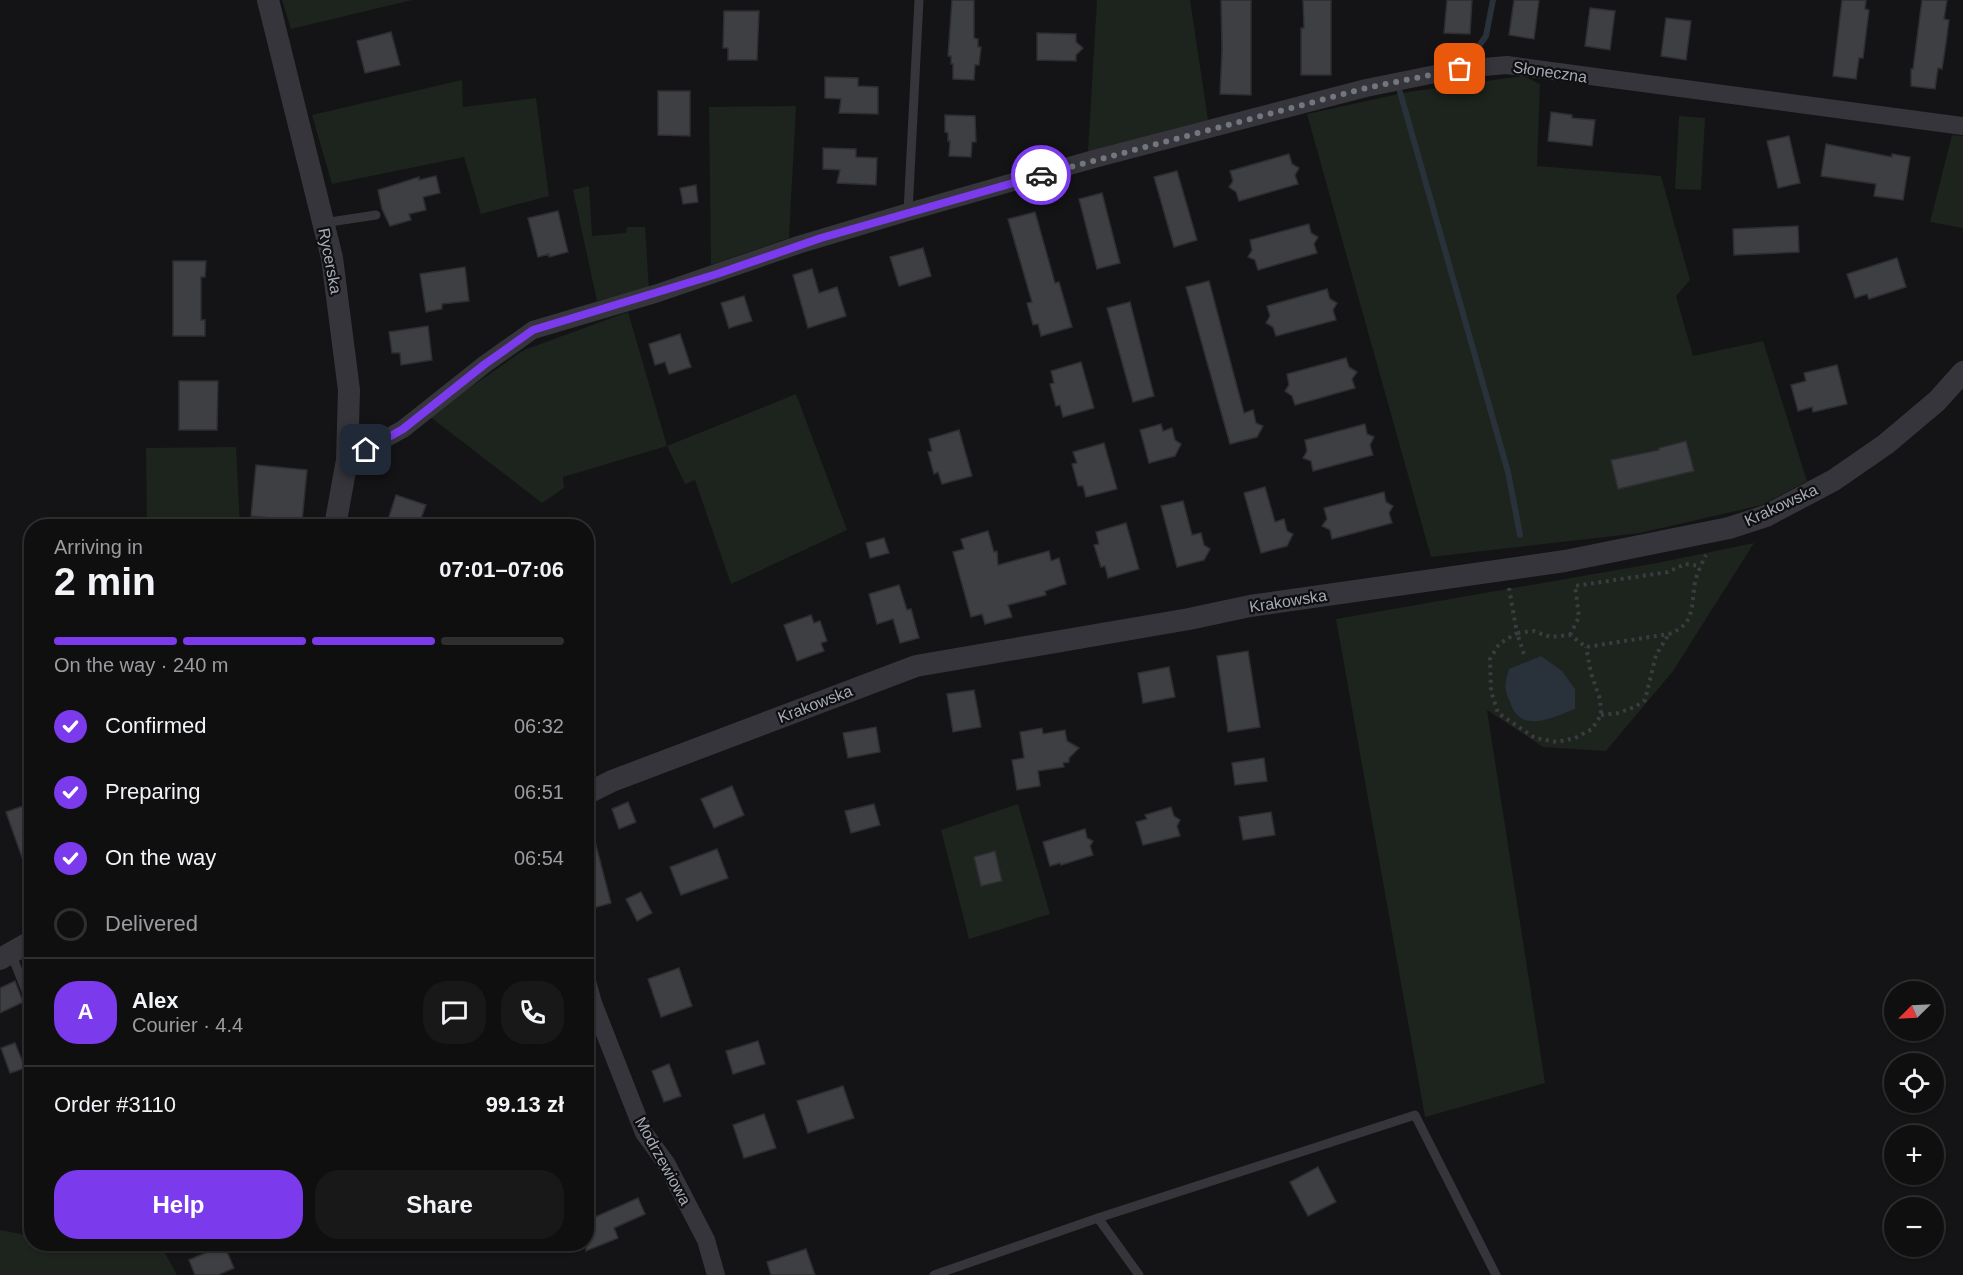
<!DOCTYPE html>
<html lang="en">
<head>
<meta charset="utf-8">
<style>
	:root { --surface:#0f0f10; --page:#181819; --text:#f1f3f6; --muted:#9b9c9f; --line:#2f2f30; --accent:#7c3aed }
	body { margin:0; font-family:Helvetica,sans-serif; background:var(--page); color:var(--text); height:100vh; display:flex; flex-direction:column; font-size:22px; white-space:nowrap }
	* { box-sizing:border-box; margin:0 }
	p { font-size:20px; color:var(--muted) }
	.icon { flex:none; width:33px; height:33px; fill:none; stroke:currentColor; stroke-width:2; stroke-linecap:round; stroke-linejoin:round }
	.map { position:relative; flex:1; overflow:hidden }
	.side { position:absolute; left:24px; top:519px; width:570px; height:732px; display:flex; flex-direction:column; background:var(--surface); border-radius:24px; box-shadow:0 2px 4px #0004,0 0 0 2px var(--line) }
	.side>* { flex:none }
	.needle { width:39px; rotate:246deg }
	.fabs { position:absolute; left:1884px; top:981px; display:grid; gap:12px }
	.fabs a { display:grid; place-items:center; width:60px; height:60px; border-radius:50%; background:var(--surface); box-shadow:0 2px 4px #0004,0 0 0 2px var(--line); font-size:30px }
	.pin { position:absolute; display:grid; place-items:center; width:51px; height:51px; color:#fff; margin:-26px; border-radius:12px; box-shadow:0 3px 9px #0006 }
	.courier { position:absolute; display:grid; place-items:center; width:60px; height:60px; margin:-30px; border:4px solid #7c3aed; border-radius:50%; background:#fff; color:#222; box-shadow:0 2px 8px #0007 }
	.headline em { font-style:normal; font-weight:700 }
	.headline div { display:flex; flex-direction:column-reverse }
	.headline { display:flex; align-items:center; justify-content:space-between; height:102px; padding:0 30px }
	h1 { font-size:39px; font-weight:700; line-height:45px }
	.bar { display:grid; grid-template-columns:repeat(4,1fr); gap:9px 6px; align-content:center; height:72px; padding:0 30px }
	.bar i { height:8px; border-radius:4px; background:var(--line) }
	.bar .active { background:var(--accent) }
	.bar p { grid-column:span 4 }
	.line { display:flex; align-items:center; gap:15px; padding:0 30px; border-top:2px solid var(--line) }
	.line div { flex:1 }
	.round { display:grid; place-items:center; flex:none; width:63px; height:63px; border-radius:24px; background:var(--page) }
	ol { padding:0 30px; list-style:none }
	li { display:flex; align-items:center; gap:18px; height:66px }
	li p { margin-inline-start:auto }
	li .icon { padding:6px; border-radius:50%; background:var(--accent); color:#fff; stroke-width:4 }
	li:last-child { color:var(--muted) }
	li i { width:33px; height:33px; border:3px solid var(--line); border-radius:50% }
	.button { display:flex; gap:12px; margin-top:auto; padding:12px 30px }
	.button a { flex:1; height:69px; border-radius:24px; background:var(--accent); color:#fff; font-size:24px; font-weight:700; line-height:69px; text-align:center }
	.button a+a { background:var(--page); color:var(--text) }
	.map>svg:first-child { display:block }
</style>
</head>
<body>
<div class="map">
<svg width="1963" height="1275" viewBox="0 0 1963 1275">
	<rect width="100%" height="100%" fill="#141416"/>
	<g fill="#1c241d">
		<polygon points="282,0 412,0 291,29"/>
		<polygon points="1097,0 1190,0 1208,120 1088,152"/>
		<polygon points="1523,76 1540,84 1537,166 1661,176 1690,280 1676,296 1693,356 1763,341 1807,481 1762,505 1640,533 1431,557 1307,114 1408,92"/>
		<polygon points="462,80 463,107 536,98 549,196 481,214 464,157 332,184 312,115"/>
		<polygon points="796,106 789,238 711,265 709,107"/>
		<polygon points="1679,116 1705,118 1701,190 1675,189"/>
		<polygon points="1952,135 1963,136 1963,228 1930,222"/>
		<polygon points="589,186 592,236 626,233 627,227 645,227 649,288 597,301 573,190"/>
		<polygon points="628,312 667,446 796,394 847,530 731,584 695,480 685,484 667,446 563,477 564,488 542,503 429,416 524,350"/>
		<polygon points="236,447 240,526 147,526 146,448"/>
		<polygon points="1754,543 1673,671 1606,751 1543,747 1487,710 1545,1083 1425,1117 1336,619 1657,563"/>
		<polygon points="1018,804 1050,914 969,939 941,830"/>
		<polygon points="0,1230 31,1236 32,1244 160,1244 177,1275 0,1275"/>
	</g>
	<path fill="#29323a" d="M1541 656 1562 671 1575 689V709C1554 717 1522 734 1511 705 1504 687 1504 687 1509 669Z"/>
	<g fill="none" stroke-linecap="round" stroke-linejoin="round">
		<g stroke="#29323a" stroke-width="6">
			<polyline points="1454,62 1471,57 1486,36 1493,0"/>
			<polyline points="1400,92 1508,472 1520,535"/>
		</g>
	</g>
	<g fill="#3e3f43" stroke="#2e2e32" stroke-width="1.5">
		<polygon points="952,0 974,0 974,38 978,39 978,47 981,47 979,65 975,65 974,80 953,79 953,64 951,64 951,56 948,56"/>
		<polygon points="1221,0 1251,0 1251,95 1220,94 1222,50"/>
		<polygon points="1303,0 1331,0 1331,75 1301,75 1301,28 1304,28"/>
		<polygon points="1447,0 1472,0 1470,34 1444,33"/>
		<polygon points="1514,0 1539,0 1534,39 1509,35"/>
		<polygon points="1842,0 1866,0 1865,9 1869,10 1863,58 1859,58 1856,79 1833,76"/>
		<polygon points="1922,0 1947,0 1944,19 1949,20 1946,43 1942,69 1938,68 1935,89 1911,86 1911,69 1913,69"/>
		<polygon points="1590,8 1615,11 1610,50 1585,46"/>
		<polygon points="724,11 759,11 757,60 728,60 728,48 723,48"/>
		<polygon points="1666,18 1691,21 1686,60 1661,56"/>
		<polygon points="391,32 400,65 365,73 357,41"/>
		<polygon points="1037,33 1076,34 1076,42 1083,48 1076,55 1076,61 1037,60"/>
		<polygon points="825,77 858,78 858,86 878,87 878,114 839,113 841,99 825,98"/>
		<polygon points="658,91 690,91 690,136 658,135"/>
		<polygon points="1551,112 1572,115 1572,118 1595,120 1592,146 1548,141"/>
		<polygon points="945,115 975,116 976,142 972,142 971,157 949,156 950,141 948,141 948,133 945,132"/>
		<polygon points="1789,136 1800,183 1778,188 1767,141"/>
		<polygon points="1826,144 1892,157 1892,154 1910,157 1903,200 1874,196 1876,184 1821,176"/>
		<polygon points="823,148 856,149 856,157 877,158 876,185 837,183 840,170 823,169"/>
		<polygon points="1289,154 1292,164 1299,168 1295,175 1298,184 1239,201 1236,192 1229,187 1233,181 1230,171"/>
		<polygon points="1177,171 1197,240 1174,247 1154,177"/>
		<polygon points="436,176 440,193 423,197 426,210 409,214 411,220 390,226 382,209 378,190 419,177 419,180"/>
		<polygon points="696,185 698,202 683,204 680,188"/>
		<polygon points="1102,193 1120,263 1097,269 1079,199"/>
		<polygon points="558,211 568,252 549,257 549,254 538,257 528,218"/>
		<polygon points="1035,212 1055,283 1059,282 1072,327 1041,336 1038,324 1033,325 1027,303 1032,302 1008,219"/>
		<polygon points="1309,224 1311,233 1318,237 1314,244 1317,253 1258,270 1255,260 1248,257 1252,250 1250,240"/>
		<polygon points="1798,226 1799,252 1734,255 1733,229"/>
		<polygon points="923,248 931,276 899,286 890,257"/>
		<polygon points="1897,258 1906,287 1869,299 1867,294 1855,298 1847,274"/>
		<polygon points="173,261 206,261 205,277 201,277 201,320 205,320 205,336 173,336"/>
		<polygon points="465,267 469,301 442,304 442,309 426,312 420,274"/>
		<polygon points="812,269 819,293 837,287 846,316 808,328 793,275"/>
		<polygon points="1209,281 1244,413 1253,410 1256,423 1263,426 1257,437 1230,444 1186,287"/>
		<polygon points="1327,289 1330,299 1337,303 1333,310 1336,320 1276,336 1273,327 1266,323 1270,316 1267,306"/>
		<polygon points="744,296 752,321 729,328 721,303"/>
		<polygon points="1130,302 1154,396 1133,402 1107,308"/>
		<polygon points="428,326 432,360 401,365 400,353 392,353 389,332"/>
		<polygon points="680,334 691,367 669,374 665,362 655,365 649,344"/>
		<polygon points="1346,358 1349,367 1357,372 1352,379 1355,388 1295,405 1292,396 1285,391 1289,385 1287,374"/>
		<polygon points="1081,362 1094,408 1063,417 1060,405 1056,406 1050,384 1054,383 1051,371"/>
		<polygon points="1837,365 1847,404 1813,412 1812,407 1798,411 1791,385 1806,381 1804,373"/>
		<polygon points="179,381 218,381 217,430 179,430"/>
		<polygon points="1161,424 1163,431 1172,428 1175,440 1181,444 1175,456 1149,463 1140,430"/>
		<polygon points="1365,424 1367,434 1374,437 1370,445 1373,455 1313,471 1311,461 1303,458 1307,451 1305,440"/>
		<polygon points="959,430 972,476 942,484 938,472 934,474 928,452 932,451 929,439"/>
		<polygon points="1686,441 1694,471 1618,489 1611,460 1659,450 1659,448"/>
		<polygon points="1104,443 1117,489 1086,497 1083,486 1078,486 1072,464 1077,463 1073,452"/>
		<polygon points="256,465 307,470 302,521 251,516"/>
		<polygon points="1265,487 1275,522 1284,519 1287,531 1293,534 1287,546 1261,553 1244,493"/>
		<polygon points="1384,492 1386,502 1393,506 1389,513 1392,523 1332,539 1330,530 1322,526 1327,519 1324,508"/>
		<polygon points="396,495 426,505 418,526 386,526"/>
		<polygon points="1183,501 1192,535 1201,533 1204,545 1210,549 1204,560 1177,567 1161,506"/>
		<polygon points="1126,523 1139,569 1108,578 1105,566 1101,567 1094,545 1099,544 1096,532"/>
		<polygon points="988,531 994,552 997,551 998,565 1049,551 1051,561 1059,558 1066,584 1045,591 1046,595 1008,605 1012,617 985,624 982,614 971,617 953,552 964,549 961,539"/>
		<polygon points="884,538 889,553 870,558 866,543"/>
		<polygon points="899,585 907,610 911,609 919,638 900,643 893,619 877,624 869,594"/>
		<polygon points="811,615 814,623 820,621 827,641 821,643 824,651 797,661 784,625"/>
		<polygon points="1248,651 1260,727 1228,732 1217,656"/>
		<polygon points="1169,667 1175,697 1143,703 1138,673"/>
		<polygon points="974,690 981,727 953,732 947,694"/>
		<polygon points="876,727 880,752 848,758 843,733"/>
		<polygon points="1042,728 1043,734 1065,730 1067,741 1079,748 1069,758 1069,762 1063,763 1064,767 1038,771 1040,786 1017,790 1012,760 1024,758 1020,732"/>
		<polygon points="1264,758 1267,781 1235,785 1232,763"/>
		<polygon points="732,786 744,815 714,828 701,799"/>
		<polygon points="628,802 636,822 619,829 612,809"/>
		<polygon points="874,804 880,825 851,833 845,811"/>
		<polygon points="26,805 32,820 32,877 29,877 6,812"/>
		<polygon points="1171,807 1174,816 1180,820 1177,826 1180,836 1143,845 1136,822 1147,819 1145,815"/>
		<polygon points="1271,812 1275,835 1243,840 1239,817"/>
		<polygon points="1085,829 1087,838 1093,841 1090,846 1093,855 1061,865 1060,863 1050,866 1043,842"/>
		<polygon points="592,830 611,903 586,910 586,831"/>
		<polygon points="717,849 728,878 681,895 670,867"/>
		<polygon points="995,851 1002,881 981,886 974,857"/>
		<polygon points="641,892 652,913 637,921 626,899"/>
		<polygon points="679,968 692,1006 661,1017 648,979"/>
		<polygon points="15,981 23,1002 0,1013 0,988"/>
		<polygon points="758,1041 765,1064 733,1074 726,1051"/>
		<polygon points="15,1043 25,1068 10,1073 1,1048"/>
		<polygon points="669,1064 681,1096 664,1102 652,1071"/>
		<polygon points="843,1086 854,1118 808,1133 797,1101"/>
		<polygon points="764,1114 776,1148 744,1158 733,1125"/>
		<polygon points="1318,1167 1336,1202 1308,1216 1290,1182"/>
		<polygon points="638,1198 645,1214 614,1228 618,1238 586,1251 586,1221"/>
		<polygon points="224,1245 234,1268 218,1275 195,1275 189,1260"/>
		<polygon points="806,1249 815,1275 771,1275 767,1262"/>
	</g>
	<g fill="none" stroke-linecap="round" stroke-linejoin="round">
		<g stroke="#3b3c42" stroke-width="4" stroke-dasharray="3 4.5" stroke-linecap="butt">
			<polyline points="1509,588 1517,633 1499,644 1490,659 1491,691 1498,713 1535,738 1557,742 1575,738 1592,729 1601,715 1600,699 1591,673 1586,647"/>
			<polyline points="1570,635 1579,617 1575,586 1668,572 1685,564 1701,566"/>
			<path d="M1524 654 1517 633 1534 631 1550 637 1570 635 1586 647 1669 634C1696 624 1691 605 1695 582 1697 573 1702 563 1706 555"/>
			<polyline points="1601,715 1618,713 1635,707 1645,700 1656,655 1669,634"/>
		</g>
		<g stroke="#35353b" stroke-width="9">
			<polyline points="908,212 919,0"/>
			<polyline points="323,223 376,215"/>
			<polyline points="11,953 32,1006"/>
			<polyline points="1098,1218 1139,1275"/>
			<polyline points="934,1275 1098,1218 1415,1115 1496,1275"/>
		</g>
		<g stroke="#35353b" stroke-width="18">
			<polyline points="347,460 403,429 485,364 533,330 658,293 798,245 908,212 1094,159 1366,88 1460,69 1507,65 1963,126"/>
			<polyline points="586,978 593,1003 644,1133 666,1163 706,1240 716,1275"/>
		</g>
		<g stroke="#35353b" stroke-width="22">
			<polyline points="268,0 332,258 349,390 347,460 335,526"/>
			<polyline points="586,794 612,781 916,666 1189,619 1250,606 1565,561 1729,528 1766,516 1834,480 1886,444 1937,401 1963,372"/>
			<polyline points="0,959 32,941"/>
		</g>
	</g>
	<g fill="none" stroke-linecap="round" stroke-linejoin="round">
		<polyline stroke="#72767f" stroke-width="6" stroke-dasharray="0 10.8" points="1041,175 1366,88 1460,69"/>
		<polyline stroke="#7c3aed" stroke-width="8" points="366,450 403,429 485,364 533,330 717,274 821,238 1041,175"/>
	</g>
	<g text-anchor="middle" dominant-baseline="central" stroke-width="4.5" stroke-linejoin="round" paint-order="stroke">
		<g font-size="16" fill="#a5aab7" stroke="#0f0f11">
			<text transform="translate(1550 72) rotate(8)">Słoneczna</text>
			<text transform="translate(330 261) rotate(79)">Rycerska</text>
			<text transform="translate(1781 505) rotate(-25)">Krakowska</text>
			<text transform="translate(1288 601) rotate(-9)">Krakowska</text>
			<text transform="translate(815 704) rotate(-21)">Krakowska</text>
			<text transform="translate(663 1161) rotate(61)">Modrzewiowa</text>
		</g>
	</g>
</svg>
<div class="fabs">
<a><svg class="needle" viewBox="-14 -14 28 28"><path d="M0-13l5 13h-10z" fill="#e53935"/><path d="M0 13l5-13h-10z" fill="#9b9c9f"/></svg></a>
<a><svg class="icon" aria-label="locate" viewBox="0 0 24 24"><circle cx="12" cy="12" r="6"/><path d="M12 2v4M12 18v4M2 12h4M18 12h4"/></svg></a>
<a>+</a>
<a>−</a>
</div>
<div class="pin" style="left:1460px;top:69px;background:#ea580c"><svg class="icon" aria-label="bag" viewBox="0 0 24 24"><path d="M5 8h14l-1 12H6zM9 8a3 3 0 0 1 6 0"/></svg></div>
<div class="pin" style="left:366px;top:450px;background:#1f2937"><svg class="icon" aria-label="home" viewBox="0 0 24 24"><path d="M3 11l9-7 9 7M6 9v11h12V9"/></svg></div>
<div class="courier" style="left:1041px;top:175px"><svg class="icon" aria-label="car" viewBox="0 0 24 24"><path d="M5 17H2v-5l4-1 3-4h7l3 4 3 1v5h-3M9 17h6M6 11h13"/><circle cx="7" cy="17" r="2"/><circle cx="17" cy="17" r="2"/></svg></div>
<section class="side">
<div class="headline"><div><h1>2 min</h1><p>Arriving in</p></div><em>07:01–07:06</em></div>
<div class="bar"><i class="active"></i><i class="active"></i><i class="active"></i><i></i><p>On the way · 240 m</p></div>
<ol>
<li><svg class="icon" aria-label="check" viewBox="0 0 24 24"><path d="M5 12l5 5 9-10"/></svg>Confirmed<p>06:32</p></li>
<li><svg class="icon" aria-label="check" viewBox="0 0 24 24"><path d="M5 12l5 5 9-10"/></svg>Preparing<p>06:51</p></li>
<li><svg class="icon" aria-label="check" viewBox="0 0 24 24"><path d="M5 12l5 5 9-10"/></svg>On the way<p>06:54</p></li>
<li><i></i>Delivered</li>
</ol>
<div class="line" style="height:108px"><b class="round" style="background:var(--accent);color:#fff">A</b><div><b>Alex</b><p>Courier · 4.4</p></div><a class="round"><svg class="icon" aria-label="chat" viewBox="0 0 24 24"><path d="M4 5h16v11H9l-5 4z"/></svg></a><a class="round"><svg class="icon" aria-label="phone" viewBox="0 0 24 24"><path d="M5 4h4l2 5-3 2q2 4 5 5l2-3 5 2v4C11 20 4 13 5 4z"/></svg></a></div>
<div class="line" style="height:78px"><div>Order #3110</div><b>99.13 zł</b></div>
<div class="button"><a>Help</a><a>Share</a></div>
</section>
</div>
</body>
</html>
